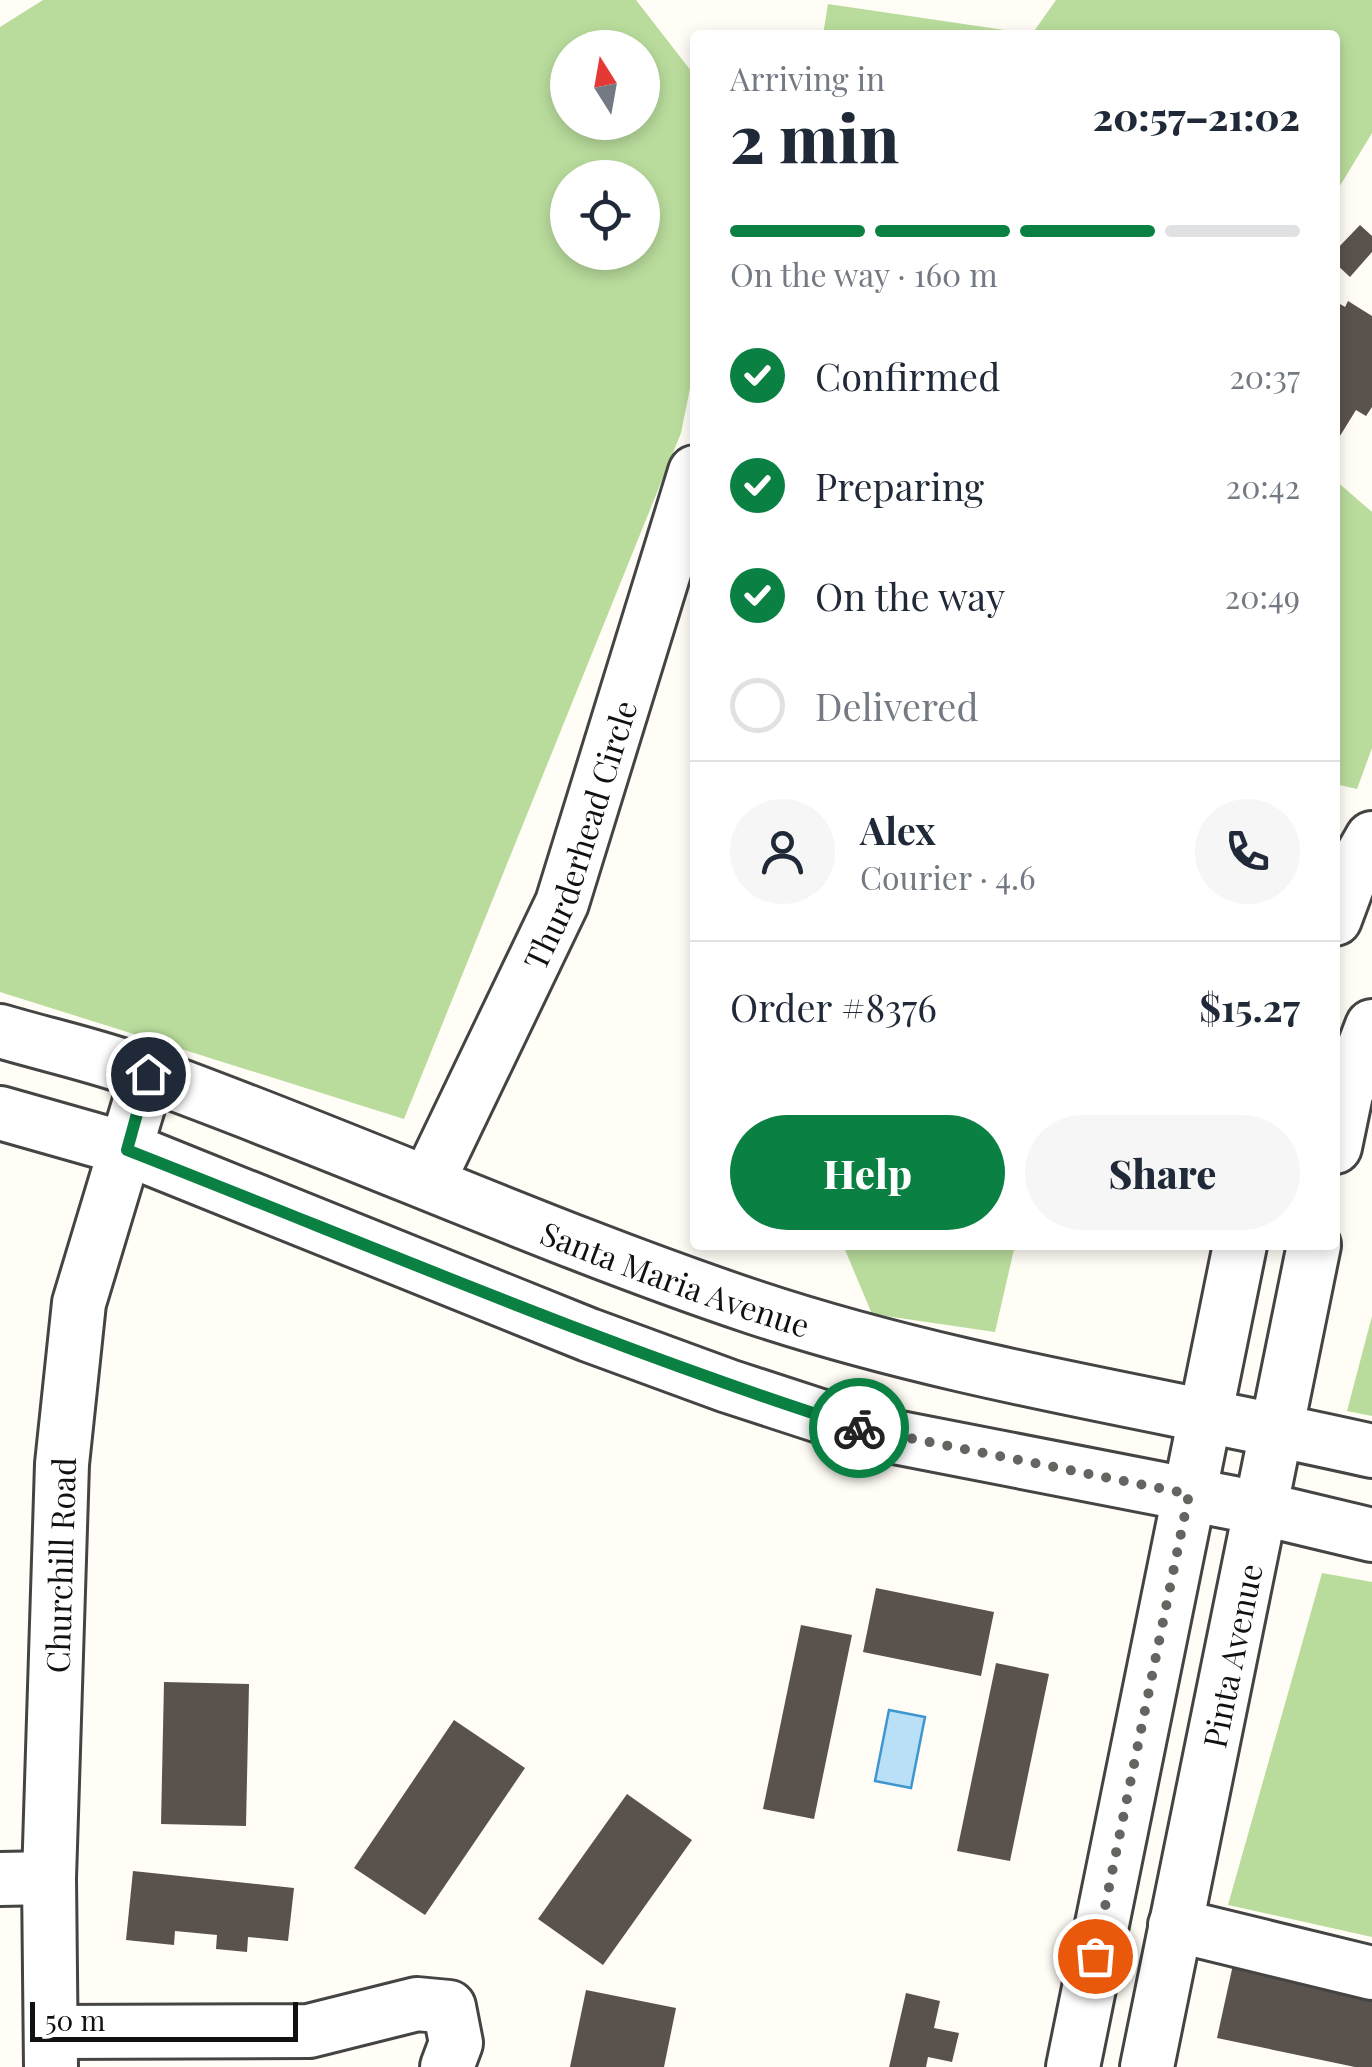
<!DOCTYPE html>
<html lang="en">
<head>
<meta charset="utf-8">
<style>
	:root { --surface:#fff; --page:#f6f6f7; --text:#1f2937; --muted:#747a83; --line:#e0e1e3; --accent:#0b8043 }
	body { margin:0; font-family:"Playfair Display",serif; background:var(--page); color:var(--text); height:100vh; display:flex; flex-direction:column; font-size:38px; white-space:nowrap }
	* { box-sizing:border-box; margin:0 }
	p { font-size:32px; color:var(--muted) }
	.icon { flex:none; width:55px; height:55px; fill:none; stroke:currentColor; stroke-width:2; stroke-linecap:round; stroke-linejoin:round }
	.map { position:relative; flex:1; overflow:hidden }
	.sheet { position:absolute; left:690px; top:30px; width:650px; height:1220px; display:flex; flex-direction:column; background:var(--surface); border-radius:10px; box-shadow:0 5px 15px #0003 }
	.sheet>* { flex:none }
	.needle { width:65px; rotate:349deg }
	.fabs { position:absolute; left:550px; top:30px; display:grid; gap:20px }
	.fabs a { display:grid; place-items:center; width:110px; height:110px; border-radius:50%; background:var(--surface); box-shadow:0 5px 15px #0003; font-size:50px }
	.scale { position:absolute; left:30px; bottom:25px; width:268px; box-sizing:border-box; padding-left:10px; border:5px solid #111; border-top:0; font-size:28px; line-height:35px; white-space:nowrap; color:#111; -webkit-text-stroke:8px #fff; paint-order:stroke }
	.pin { position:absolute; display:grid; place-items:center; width:85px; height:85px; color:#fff; margin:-42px; border:5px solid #fff; border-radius:50%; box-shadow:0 2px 10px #0007 }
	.courier { position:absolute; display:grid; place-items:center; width:100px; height:100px; margin:-50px; border:8px solid #0b8043; border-radius:50%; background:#fff; color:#222; box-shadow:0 2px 12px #0007 }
	.summary em { font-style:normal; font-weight:800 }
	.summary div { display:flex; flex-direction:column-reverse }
	.summary { display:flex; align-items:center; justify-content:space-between; height:170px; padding:0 40px }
	h1 { font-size:65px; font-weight:800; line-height:75px }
	.bar { display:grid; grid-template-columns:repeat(4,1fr); gap:15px 10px; align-content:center; height:120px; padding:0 40px }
	.bar i { height:12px; border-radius:8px; background:var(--line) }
	.bar .on { background:var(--accent) }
	.bar p { grid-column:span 4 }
	.line { display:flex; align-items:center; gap:25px; padding:0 40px; border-top:2px solid var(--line) }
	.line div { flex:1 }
	.round { display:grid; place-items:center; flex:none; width:105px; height:105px; border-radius:52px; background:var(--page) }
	ol { padding:0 40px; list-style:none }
	li { display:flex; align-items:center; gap:30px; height:110px }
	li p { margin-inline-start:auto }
	li .icon { padding:10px; border-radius:50%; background:var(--accent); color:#fff; stroke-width:4 }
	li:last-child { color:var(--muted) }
	li i { width:55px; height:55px; border:5px solid var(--line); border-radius:50% }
	.primary-button { display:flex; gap:20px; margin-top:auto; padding:20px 40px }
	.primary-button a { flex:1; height:115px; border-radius:60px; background:var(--accent); color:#fff; font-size:40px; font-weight:800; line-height:115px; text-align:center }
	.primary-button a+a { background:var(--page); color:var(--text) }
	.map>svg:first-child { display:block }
</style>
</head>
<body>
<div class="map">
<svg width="1372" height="2067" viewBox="0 0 1372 2067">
	<rect width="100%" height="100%" fill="#fffdf5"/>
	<g fill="#b9dc9c" fill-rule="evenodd">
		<path d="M43 0H636L695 76V363L681 433 404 1119 0 992V27ZM568 48H642V122H568ZM568 178H642V252H568Z"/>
		<polygon points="1056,0 1372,0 1372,133 1335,194 1335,35 823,35 828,4 1032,34"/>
		<polygon points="1335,480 1372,512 1372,748 1357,789 1335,784"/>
		<polygon points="843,1245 1015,1245 995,1332 872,1314"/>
		<polygon points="1372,1316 1372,1416 1347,1411"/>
		<polygon points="1322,1573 1372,1582 1372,1937 1228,1905"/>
	</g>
	<polygon fill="#b9e0f7" stroke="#3f96cf" stroke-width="2.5" points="889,1710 925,1717 911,1788 875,1781"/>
	<g fill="#5a524d">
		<polygon points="1360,225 1372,236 1372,252 1350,277 1335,263 1335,251"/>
		<polygon points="1335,301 1345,307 1348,301 1372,316 1372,407 1366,416 1356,410 1335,444"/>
		<polygon points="876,1588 994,1612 981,1676 863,1652"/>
		<polygon points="801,1625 852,1635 814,1819 763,1809"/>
		<polygon points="996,1663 1049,1674 1010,1861 957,1851"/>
		<polygon points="164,1682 249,1684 246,1826 161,1824"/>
		<polygon points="454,1720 525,1768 425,1915 354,1868"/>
		<polygon points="627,1794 692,1840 603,1965 538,1919"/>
		<polygon points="133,1871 294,1888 288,1941 248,1937 247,1952 216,1949 217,1935 175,1931 174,1945 126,1940"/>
		<polygon points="1234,1960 1372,1990 1372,2067 1355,2067 1217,2038"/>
		<polygon points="586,1990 676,2008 664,2067 570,2067"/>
		<polygon points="906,1993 940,2001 934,2028 959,2033 952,2062 928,2057 926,2067 889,2067"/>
	</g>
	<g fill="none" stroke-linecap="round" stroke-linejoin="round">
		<defs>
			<g id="minor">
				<polyline points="1335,919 1352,873 1372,838"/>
				<path id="s1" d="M0 1031C51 1046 103 1057 153 1076 354 1149 550 1239 753 1307 954 1374 1166 1404 1372 1451"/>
				<polyline points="0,1113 127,1149 589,1335 728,1386 869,1432 1259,1508 1372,1535"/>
				<polyline points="1335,1147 1346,1094 1372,1026"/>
				<path id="s2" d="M428 1182 562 903 695 472"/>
				<polyline points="0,1879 49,1878"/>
				<polyline points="1175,1925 1372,1973"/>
				<polyline points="52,2032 309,2031 417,2004 449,2007 456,2043 447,2067"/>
				<path id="s3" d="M51 2067 49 1878 62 1464 79 1303 148 1074"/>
				<polyline points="1073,2067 1240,1245"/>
				<path id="s4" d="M1147 2067 1314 1245"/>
			</g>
		</defs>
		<use href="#minor" stroke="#444" stroke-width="58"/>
		<use href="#minor" stroke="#fff" stroke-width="52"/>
	</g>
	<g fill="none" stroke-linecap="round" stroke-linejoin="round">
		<polyline stroke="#646461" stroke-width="10" stroke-dasharray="0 18" points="859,1428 1189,1494 1095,1956"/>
		<path stroke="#0b8043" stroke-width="12" d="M148 1074 127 1150C370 1245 610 1349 859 1428"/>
	</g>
	<g text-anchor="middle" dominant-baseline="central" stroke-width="10" stroke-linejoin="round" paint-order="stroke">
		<g font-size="32" fill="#111" stroke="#fff">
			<text stroke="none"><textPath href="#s2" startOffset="380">Thurderhead Circle</textPath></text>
			<text stroke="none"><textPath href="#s1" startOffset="720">Santa Maria Avenue</textPath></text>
			<text stroke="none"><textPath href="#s3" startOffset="502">Churchill Road</textPath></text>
			<text stroke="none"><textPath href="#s4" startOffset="420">Pinta Avenue</textPath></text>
		</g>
	</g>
</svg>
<div class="fabs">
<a><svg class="needle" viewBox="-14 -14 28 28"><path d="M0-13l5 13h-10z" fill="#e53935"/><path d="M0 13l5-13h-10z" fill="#747a83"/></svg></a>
<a><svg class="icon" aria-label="locate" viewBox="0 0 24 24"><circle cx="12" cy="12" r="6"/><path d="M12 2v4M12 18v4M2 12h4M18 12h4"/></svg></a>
</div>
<div class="scale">50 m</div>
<div class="pin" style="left:1095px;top:1956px;background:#ea580c"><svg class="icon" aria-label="bag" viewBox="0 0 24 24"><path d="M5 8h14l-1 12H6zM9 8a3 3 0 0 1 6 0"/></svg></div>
<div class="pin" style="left:148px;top:1074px;background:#1f2937"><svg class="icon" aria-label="home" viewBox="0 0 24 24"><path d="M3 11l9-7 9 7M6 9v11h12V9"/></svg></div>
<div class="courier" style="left:859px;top:1428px"><svg class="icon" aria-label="bike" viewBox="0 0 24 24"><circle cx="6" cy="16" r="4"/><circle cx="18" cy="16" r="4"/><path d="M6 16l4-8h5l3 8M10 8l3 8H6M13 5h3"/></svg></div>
<section class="sheet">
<div class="summary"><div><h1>2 min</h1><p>Arriving in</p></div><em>20:57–21:02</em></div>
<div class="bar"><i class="on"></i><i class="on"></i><i class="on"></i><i></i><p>On the way · 160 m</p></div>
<ol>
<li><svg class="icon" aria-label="check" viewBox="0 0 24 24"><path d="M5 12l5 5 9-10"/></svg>Confirmed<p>20:37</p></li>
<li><svg class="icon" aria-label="check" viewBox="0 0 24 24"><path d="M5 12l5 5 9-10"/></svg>Preparing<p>20:42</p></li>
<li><svg class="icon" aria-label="check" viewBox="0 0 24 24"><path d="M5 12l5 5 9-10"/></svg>On the way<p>20:49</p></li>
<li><i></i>Delivered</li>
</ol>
<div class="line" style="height:180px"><a class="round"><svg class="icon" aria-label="person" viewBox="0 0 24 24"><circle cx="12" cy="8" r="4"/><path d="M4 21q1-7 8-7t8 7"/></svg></a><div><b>Alex</b><p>Courier · 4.6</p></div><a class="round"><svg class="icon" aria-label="phone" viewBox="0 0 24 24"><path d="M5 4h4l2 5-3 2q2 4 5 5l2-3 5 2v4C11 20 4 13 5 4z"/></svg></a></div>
<div class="line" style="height:130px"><div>Order #8376</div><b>$15.27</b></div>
<div class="primary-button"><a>Help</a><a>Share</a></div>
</section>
</div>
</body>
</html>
